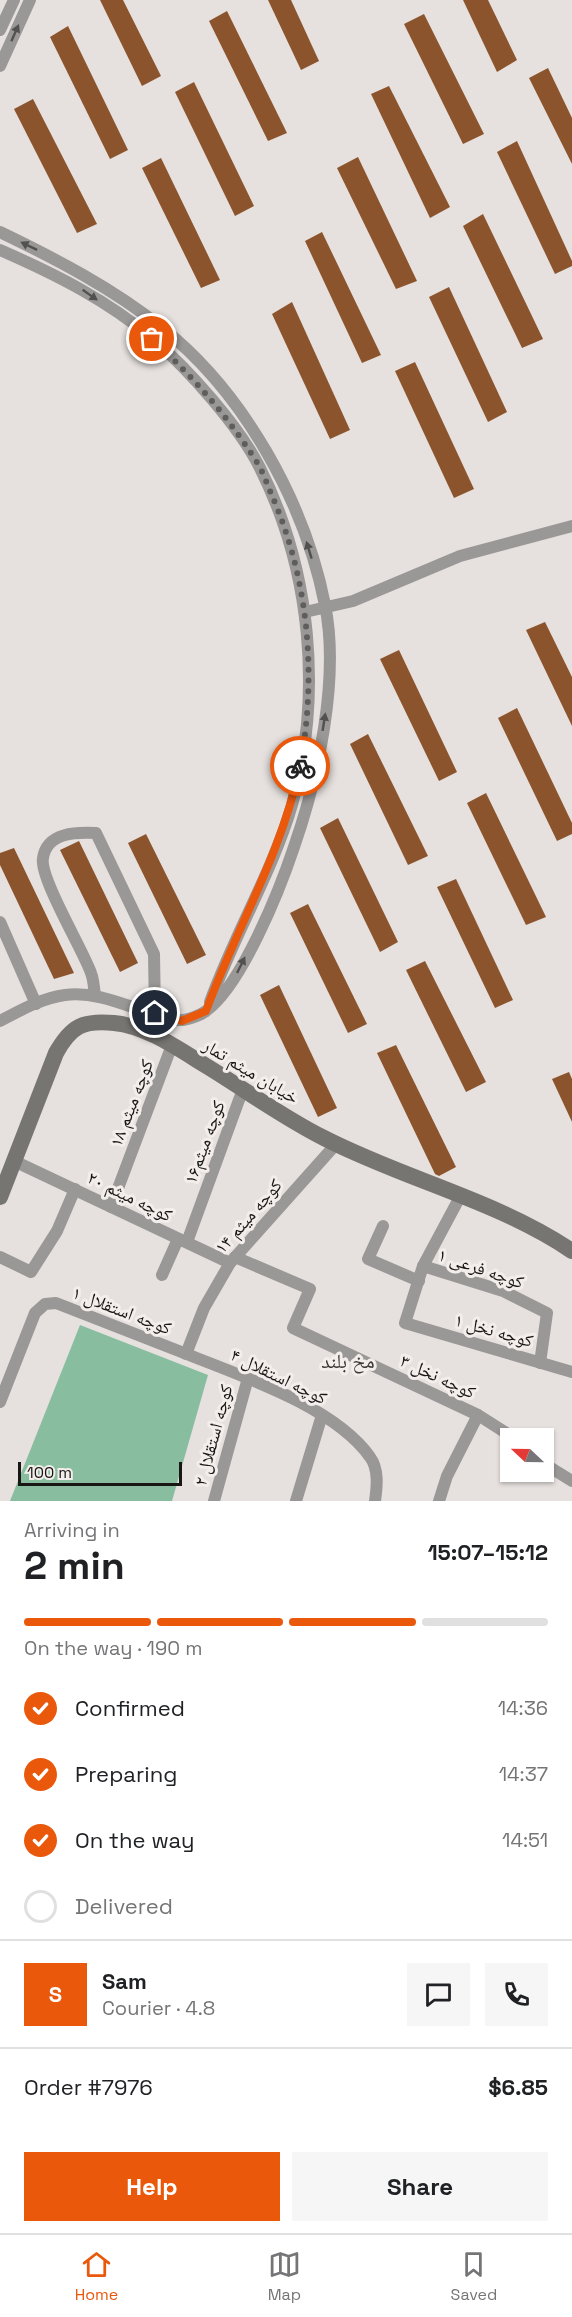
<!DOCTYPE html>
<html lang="en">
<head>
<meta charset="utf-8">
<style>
	:root { --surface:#fff; --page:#f6f6f6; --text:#202124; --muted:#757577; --line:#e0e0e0; --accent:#ea580c }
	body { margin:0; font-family:"Space Grotesk","Noto Naskh Arabic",sans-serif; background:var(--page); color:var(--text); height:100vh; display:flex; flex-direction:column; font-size:22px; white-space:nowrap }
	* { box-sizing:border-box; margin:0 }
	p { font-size:20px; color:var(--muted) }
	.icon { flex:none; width:33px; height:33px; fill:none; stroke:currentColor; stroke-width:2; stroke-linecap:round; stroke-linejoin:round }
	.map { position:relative; height:1501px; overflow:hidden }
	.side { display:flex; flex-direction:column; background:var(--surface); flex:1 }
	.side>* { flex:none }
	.needle { width:39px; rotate:292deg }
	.tools { position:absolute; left:500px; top:1428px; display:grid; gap:12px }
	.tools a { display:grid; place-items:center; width:54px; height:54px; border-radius:0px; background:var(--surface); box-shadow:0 2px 4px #0004; font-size:30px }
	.scale { position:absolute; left:18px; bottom:15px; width:164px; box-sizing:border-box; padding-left:6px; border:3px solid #181716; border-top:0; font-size:16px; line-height:21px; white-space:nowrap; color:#181716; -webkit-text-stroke:4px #f3eeeb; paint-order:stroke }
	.pin { position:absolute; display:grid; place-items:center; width:51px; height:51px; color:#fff; margin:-26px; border:3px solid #fff; border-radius:50%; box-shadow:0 2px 6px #0007 }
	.courier { position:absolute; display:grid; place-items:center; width:60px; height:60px; margin:-30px; border:4px solid #ea580c; border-radius:50%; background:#fff; color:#222; box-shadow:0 2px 8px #0007 }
	.overview em { font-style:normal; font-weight:700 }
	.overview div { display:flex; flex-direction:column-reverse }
	.overview { display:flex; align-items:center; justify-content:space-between; height:102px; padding:0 24px }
	h1 { font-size:39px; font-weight:700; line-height:45px }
	.bar { display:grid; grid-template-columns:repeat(4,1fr); gap:9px 6px; align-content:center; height:72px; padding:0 24px }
	.bar i { height:8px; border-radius:4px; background:var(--line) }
	.bar .active { background:var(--accent) }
	.bar p { grid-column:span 4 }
	.line { display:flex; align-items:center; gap:15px; padding:0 24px; border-top:2px solid var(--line) }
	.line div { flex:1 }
	.round { display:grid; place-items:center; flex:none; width:63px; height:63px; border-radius:0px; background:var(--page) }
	ol { padding:0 24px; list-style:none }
	li { display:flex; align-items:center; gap:18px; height:66px }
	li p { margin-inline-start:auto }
	li .icon { padding:6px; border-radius:50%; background:var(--accent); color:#fff; stroke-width:4 }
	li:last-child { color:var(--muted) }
	li i { width:33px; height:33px; border:3px solid var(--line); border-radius:50% }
	.primary-button { display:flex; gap:12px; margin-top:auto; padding:12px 24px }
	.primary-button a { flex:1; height:69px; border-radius:0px; background:var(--accent); color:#fff; font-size:24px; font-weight:700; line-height:69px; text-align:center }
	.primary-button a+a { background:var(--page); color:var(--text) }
	.tab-bar { display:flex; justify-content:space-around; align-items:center; height:84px; border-top:2px solid var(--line); background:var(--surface); font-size:16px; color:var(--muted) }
	.tab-bar a { display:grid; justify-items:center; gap:3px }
	.tab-bar .active { color:var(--accent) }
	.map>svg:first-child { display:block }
</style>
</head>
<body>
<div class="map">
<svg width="572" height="1501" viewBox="0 0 572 1501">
	<rect width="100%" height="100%" fill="#e6e1de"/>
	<polygon fill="#88be9f" points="80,1325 208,1375 172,1501 10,1501"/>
	<g fill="#8c542c">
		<polygon points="100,0 123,0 161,76 142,86"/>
		<polygon points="268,0 291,0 319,61 301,70"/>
		<polygon points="463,0 488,0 517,60 497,72"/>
		<polygon points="227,11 287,133 268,141 209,21"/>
		<polygon points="424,14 484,134 463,144 404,24"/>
		<polygon points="68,26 128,150 110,159 50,37"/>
		<polygon points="548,68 572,118 572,164 529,78"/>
		<polygon points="194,82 254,206 235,216 175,92"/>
		<polygon points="389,86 450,207 430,218 371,94"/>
		<polygon points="33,99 97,224 77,233 14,109"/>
		<polygon points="517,141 572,261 572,266 555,274 497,152"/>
		<polygon points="358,157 417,281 396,289 337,168"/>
		<polygon points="161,158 220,280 201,288 142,168"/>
		<polygon points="483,214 543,339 522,348 463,226"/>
		<polygon points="322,232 381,355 362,363 305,241"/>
		<polygon points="449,287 507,412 488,422 429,297"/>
		<polygon points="292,302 350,430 330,439 272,314"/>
		<polygon points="415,362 474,489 454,498 395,371"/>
		<polygon points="545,622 572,677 572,726 526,630"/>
		<polygon points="399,650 457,772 439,781 380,659"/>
		<polygon points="517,708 572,823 572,834 557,841 498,718"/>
		<polygon points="368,734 428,856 408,865 350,744"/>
		<polygon points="486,793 546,917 526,925 467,803"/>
		<polygon points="338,818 398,942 380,952 320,828"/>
		<polygon points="146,834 206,955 187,964 128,843"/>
		<polygon points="79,841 138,963 120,972 60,850"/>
		<polygon points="14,848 74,973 54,979 0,865 0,853"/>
		<polygon points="456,879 513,1000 495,1008 437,887"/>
		<polygon points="308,904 367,1024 348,1033 290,913"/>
		<polygon points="425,961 486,1082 466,1092 406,970"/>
		<polygon points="279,985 337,1108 318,1117 260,995"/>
		<polygon points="396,1045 456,1167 439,1176 435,1174 377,1053"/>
		<polygon points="569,1072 572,1079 572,1122 552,1079"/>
	</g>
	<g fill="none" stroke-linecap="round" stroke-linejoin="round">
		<g stroke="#9a9897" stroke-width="12">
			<polyline points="0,30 14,0"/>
			<polyline points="0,66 30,0"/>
			<path d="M0 232C56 259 112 288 161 327 244 392 305 503 325 605 340 678 318 778 294 847 280 889 242 985 206 1011 201 1015 186 1021 179 1020 141 1015 106 990 65 995 42 998 21 1010 0 1021"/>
			<path d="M0 250C55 274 107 300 153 339 189 370 239 426 260 468 311 570 323 694 292 805 272 873 234 935 210 1002"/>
			<polyline points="305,612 353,601 460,556 572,526"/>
			<polyline points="0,922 36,1004"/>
			<path d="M95 996C94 989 94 981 91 973 83 950 39 877 43 858 47 832 77 832 96 833L154 954 155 1013"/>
			<polyline points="14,1161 230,1263"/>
			<polyline points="461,1195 423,1266 405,1323 572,1372"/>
			<polyline points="111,1207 172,1045"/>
			<polyline points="383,1226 368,1259 419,1281"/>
			<polyline points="187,1242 243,1089"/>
			<polyline points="0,1257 31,1272 57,1231 75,1189"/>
			<polyline points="235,1257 310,1289 293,1328 478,1415 514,1438"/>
			<polyline points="423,1266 503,1291 547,1313 540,1363"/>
			<polyline points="162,1275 178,1239"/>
			<polyline points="186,1354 204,1308 230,1263 337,1143"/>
			<path d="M0 1402 35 1313 45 1304 56 1303C99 1320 142 1337 184 1353 241 1376 334 1406 370 1457 379 1469 377 1487 375 1501"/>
			<polyline points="543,1463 572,1481"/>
			<polyline points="214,1501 248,1378"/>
			<polyline points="296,1501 322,1415"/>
			<polyline points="439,1501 447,1476 478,1415"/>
		</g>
		<path stroke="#777572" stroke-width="16" d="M0 1197 56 1053C71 1026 83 1020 114 1023 147 1026 180 1050 208 1067 247 1091 284 1118 324 1138 406 1180 496 1200 572 1251"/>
	</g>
	<defs><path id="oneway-solid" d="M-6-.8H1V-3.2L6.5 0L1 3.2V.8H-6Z" transform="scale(1.5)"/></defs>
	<g fill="#525150">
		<use href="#oneway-solid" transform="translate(15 33) rotate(-66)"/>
		<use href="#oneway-solid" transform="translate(29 246) rotate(-154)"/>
		<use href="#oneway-solid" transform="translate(90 295) rotate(35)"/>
		<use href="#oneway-solid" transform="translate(309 550) rotate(-107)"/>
		<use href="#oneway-solid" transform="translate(324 722) rotate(-81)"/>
		<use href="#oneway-solid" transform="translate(241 965) rotate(-64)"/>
	</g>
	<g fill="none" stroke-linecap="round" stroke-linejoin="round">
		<path stroke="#605e5c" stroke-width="6" stroke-dasharray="0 10.8" d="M152 339C194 378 227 415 258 464 264 474 268 487 273 498 309 582 317 677 300 766"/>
		<path stroke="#ea580c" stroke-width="8" d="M155 1013 182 1021 206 1011C236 929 282 853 300 766"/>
	</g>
	<g text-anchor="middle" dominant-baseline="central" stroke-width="6" stroke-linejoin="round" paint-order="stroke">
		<g font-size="18" fill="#181716" stroke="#f3eeeb">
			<text transform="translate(251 1071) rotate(31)">خیابان میثم تمار</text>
			<text transform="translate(131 1103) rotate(-69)">کوچه میثم ۱۸</text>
			<text transform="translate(204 1142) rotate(-70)">کوچه میثم۱۶</text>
			<text transform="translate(130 1196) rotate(26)">کوچه میثم ۲۰</text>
			<text transform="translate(248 1216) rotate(-49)">کوچه میثم ۱۴</text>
			<text transform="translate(481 1268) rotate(19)">کوچه فرعی ۱</text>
			<text transform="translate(122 1310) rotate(21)">کوچه استقلال ۱</text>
			<text transform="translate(494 1330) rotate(16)">کوچه نخل ۱</text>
			<text transform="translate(279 1376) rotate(26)">کوچه استقلال ۴</text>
			<text transform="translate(438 1376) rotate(25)">کوچه نخل ۳</text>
			<text transform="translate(213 1435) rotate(-75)">کوچه استقلال ۲</text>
		</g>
		<g font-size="20" fill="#3c3836" stroke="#f3eeeb">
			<text x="348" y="1361">مخ بلند</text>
		</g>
	</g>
</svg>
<div class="tools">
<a><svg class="needle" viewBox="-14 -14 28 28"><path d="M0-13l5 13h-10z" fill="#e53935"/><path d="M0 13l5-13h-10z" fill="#757577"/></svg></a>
</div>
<div class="scale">100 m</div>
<div class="pin" style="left:152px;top:339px;background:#ea580c"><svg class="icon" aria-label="bag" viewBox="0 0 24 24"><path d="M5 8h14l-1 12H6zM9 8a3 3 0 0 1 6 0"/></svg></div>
<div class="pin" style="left:155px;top:1013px;background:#1f2937"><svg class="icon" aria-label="home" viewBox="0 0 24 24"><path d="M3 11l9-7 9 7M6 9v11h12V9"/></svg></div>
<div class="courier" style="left:300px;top:766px"><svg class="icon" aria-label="bike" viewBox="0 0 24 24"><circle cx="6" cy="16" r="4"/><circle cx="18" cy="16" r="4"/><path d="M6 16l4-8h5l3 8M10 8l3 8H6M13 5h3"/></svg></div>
</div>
<section class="side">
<div class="overview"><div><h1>2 min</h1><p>Arriving in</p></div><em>15:07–15:12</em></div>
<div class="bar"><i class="active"></i><i class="active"></i><i class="active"></i><i></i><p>On the way · 190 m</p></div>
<ol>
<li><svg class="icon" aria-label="check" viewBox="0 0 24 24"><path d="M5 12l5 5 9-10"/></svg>Confirmed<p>14:36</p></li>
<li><svg class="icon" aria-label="check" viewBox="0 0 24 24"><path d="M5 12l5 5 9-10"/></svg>Preparing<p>14:37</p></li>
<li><svg class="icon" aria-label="check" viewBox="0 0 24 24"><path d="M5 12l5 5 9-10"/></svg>On the way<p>14:51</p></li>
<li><i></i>Delivered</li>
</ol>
<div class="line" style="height:108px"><b class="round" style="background:var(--accent);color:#fff">S</b><div><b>Sam</b><p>Courier · 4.8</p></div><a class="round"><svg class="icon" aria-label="chat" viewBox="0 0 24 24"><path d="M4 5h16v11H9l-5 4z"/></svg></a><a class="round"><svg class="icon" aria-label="phone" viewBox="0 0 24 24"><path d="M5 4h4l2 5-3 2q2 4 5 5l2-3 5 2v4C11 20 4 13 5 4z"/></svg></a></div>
<div class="line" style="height:78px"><div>Order #7976</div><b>$6.85</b></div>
<div class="primary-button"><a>Help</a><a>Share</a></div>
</section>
<nav class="tab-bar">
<a class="active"><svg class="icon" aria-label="home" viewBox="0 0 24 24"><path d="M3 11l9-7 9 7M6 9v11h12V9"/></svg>Home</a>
<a><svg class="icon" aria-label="map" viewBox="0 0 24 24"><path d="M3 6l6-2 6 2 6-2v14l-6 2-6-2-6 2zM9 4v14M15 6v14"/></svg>Map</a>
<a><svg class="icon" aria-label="saved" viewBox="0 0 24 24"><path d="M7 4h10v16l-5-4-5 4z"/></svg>Saved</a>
</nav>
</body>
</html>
